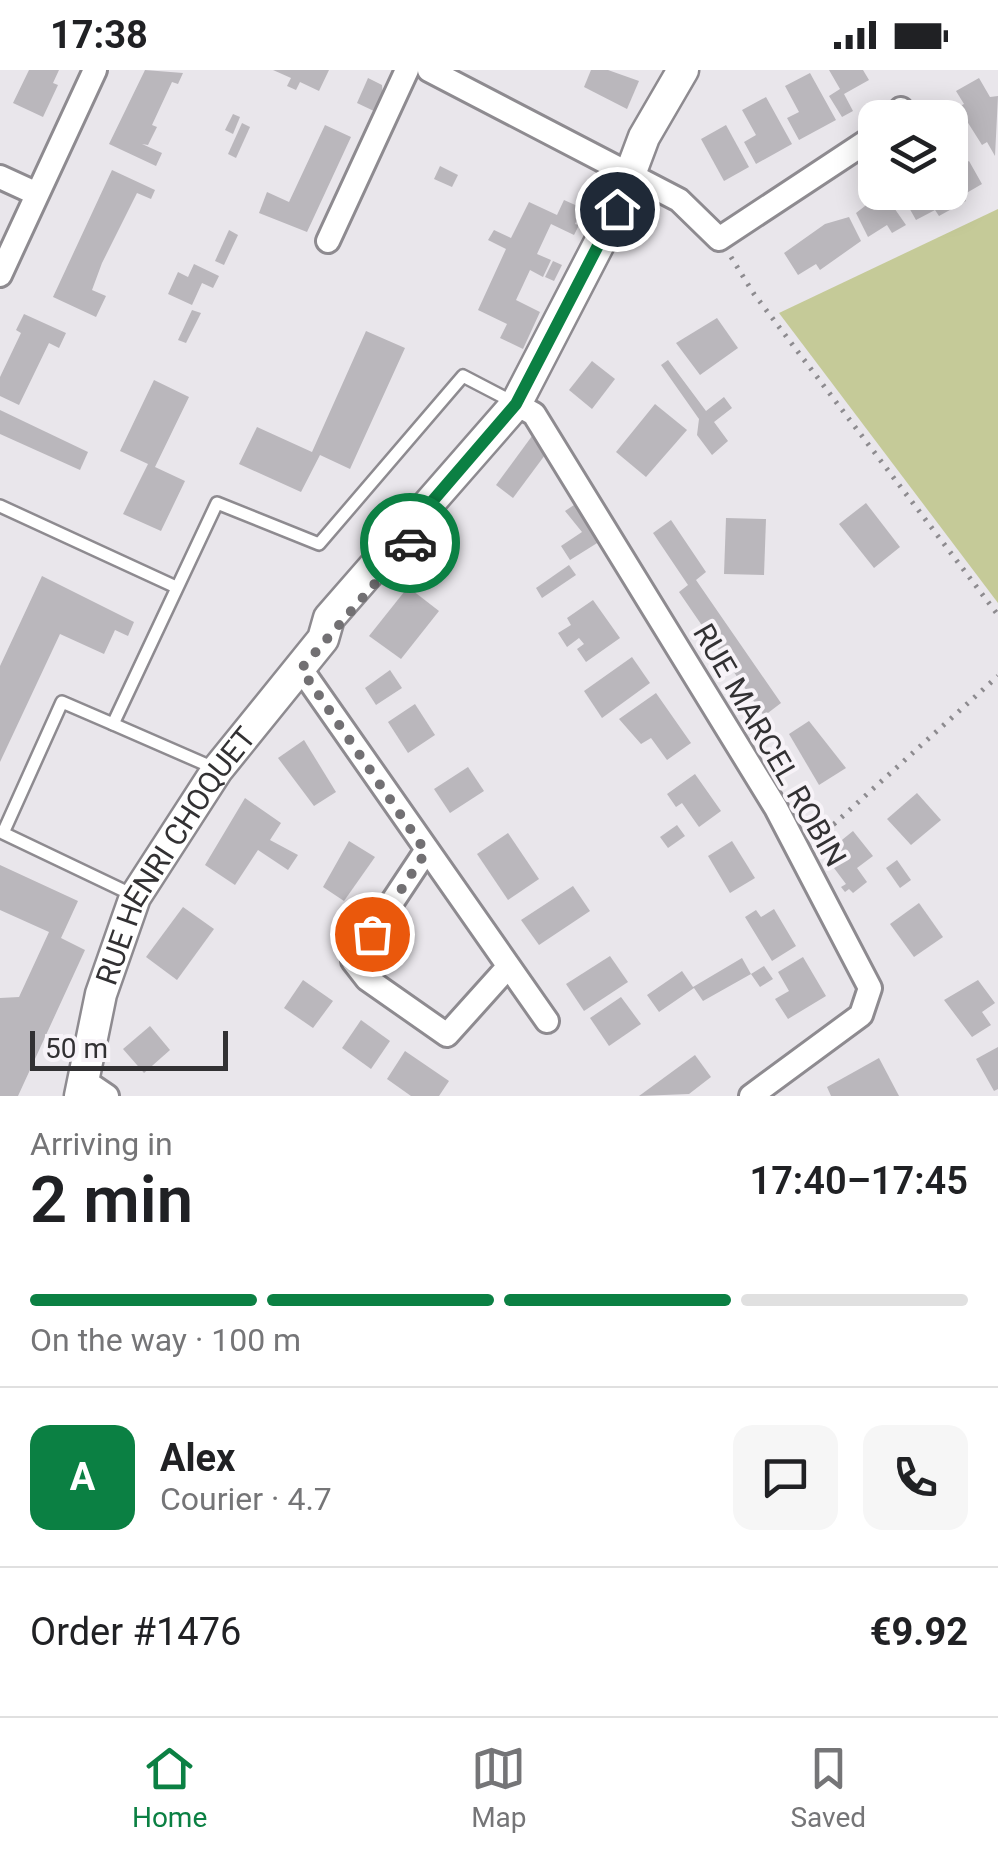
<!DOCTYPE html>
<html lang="en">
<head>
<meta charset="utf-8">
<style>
	:root { --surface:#fff; --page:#f6f6f6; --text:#202124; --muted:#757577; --line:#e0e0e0; --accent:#0b8043 }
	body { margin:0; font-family:Roboto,sans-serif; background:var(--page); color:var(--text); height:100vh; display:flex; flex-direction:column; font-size:38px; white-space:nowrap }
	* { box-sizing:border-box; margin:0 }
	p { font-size:32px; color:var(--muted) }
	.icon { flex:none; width:55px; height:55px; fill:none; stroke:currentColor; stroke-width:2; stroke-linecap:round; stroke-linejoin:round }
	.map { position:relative; height:1026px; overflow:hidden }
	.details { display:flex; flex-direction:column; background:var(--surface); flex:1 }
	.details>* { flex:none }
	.controls { position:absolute; left:858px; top:30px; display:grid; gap:20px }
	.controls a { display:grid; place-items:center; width:110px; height:110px; border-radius:20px; background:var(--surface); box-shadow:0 5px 25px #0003; font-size:50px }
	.scale { position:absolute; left:30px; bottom:25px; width:198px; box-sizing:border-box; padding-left:10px; border:5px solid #323133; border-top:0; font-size:28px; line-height:35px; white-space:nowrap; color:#323133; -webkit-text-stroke:8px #f7f3f8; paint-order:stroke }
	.pin { position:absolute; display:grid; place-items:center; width:85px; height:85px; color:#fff; margin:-42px; border:5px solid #fff; border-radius:50%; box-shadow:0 2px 10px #0007 }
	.courier { position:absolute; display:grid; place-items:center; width:100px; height:100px; margin:-50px; border:8px solid #0b8043; border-radius:50%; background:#fff; color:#222; box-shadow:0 2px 12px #0007 }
	.head em { font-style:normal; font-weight:600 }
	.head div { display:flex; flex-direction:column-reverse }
	.head { display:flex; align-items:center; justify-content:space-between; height:170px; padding:0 30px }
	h1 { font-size:65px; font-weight:600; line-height:75px }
	.bar { display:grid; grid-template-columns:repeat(4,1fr); gap:15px 10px; align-content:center; height:120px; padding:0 30px }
	.bar i { height:12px; border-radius:8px; background:var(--line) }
	.bar .selected { background:var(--accent) }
	.bar p { grid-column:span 4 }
	.line { display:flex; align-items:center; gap:25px; padding:0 30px; border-top:2px solid var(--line) }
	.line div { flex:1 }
	.round { display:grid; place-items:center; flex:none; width:105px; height:105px; border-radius:20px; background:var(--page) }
	.status { display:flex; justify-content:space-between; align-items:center; height:70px; padding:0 50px; background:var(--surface); direction:ltr }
	.status svg { height:28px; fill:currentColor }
	.dock { display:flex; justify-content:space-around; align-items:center; height:140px; border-top:2px solid var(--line); background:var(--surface); font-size:28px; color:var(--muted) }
	.dock a { display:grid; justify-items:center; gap:5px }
	.dock .selected { color:var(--accent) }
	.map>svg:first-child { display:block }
</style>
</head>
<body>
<div class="status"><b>17:38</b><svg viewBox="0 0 49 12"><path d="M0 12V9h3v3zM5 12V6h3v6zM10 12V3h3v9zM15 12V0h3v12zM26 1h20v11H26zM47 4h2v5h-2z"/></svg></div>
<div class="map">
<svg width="998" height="1026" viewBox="0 0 998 1026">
	<rect width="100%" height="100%" fill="#e9e6eb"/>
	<polygon fill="#c5ca98" points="998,139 998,533 779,243"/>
	<g fill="#bab7bc">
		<polygon points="29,0 59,0 53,13 58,15 43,47 13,33"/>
		<polygon points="145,0 183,3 178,14 172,12 152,55 157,57 148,75 142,74 162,83 156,96 109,74"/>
		<polygon points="273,0 329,0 319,21 300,12 296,20 287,16 291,8"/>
		<polygon points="591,0 608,0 639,11 627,39 584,17"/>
		<polygon points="829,0 863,0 869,10 844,24 853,41 842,47 829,26 840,19"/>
		<polygon points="810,3 836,50 799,70 787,48 799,42 785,16"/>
		<polygon points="368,8 382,15 383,26 376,42 357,33"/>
		<polygon points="979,8 990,27 998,26 995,86 987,72 982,75 958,37 964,34 956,21"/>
		<polygon points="766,27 792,74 756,94 744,72 756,65 742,40"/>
		<polygon points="233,44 240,47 233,64 225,60"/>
		<polygon points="242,53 250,57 236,88 228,84"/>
		<polygon points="325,55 351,67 307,162 259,143 267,122 289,132"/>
		<polygon points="726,55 749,97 724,111 701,69"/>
		<polygon points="969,91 982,114 963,125 966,131 939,146 935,140 916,150 903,127 911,122 950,122 950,94 956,98"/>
		<polygon points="440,96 458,105 452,117 434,109"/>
		<polygon points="112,100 155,120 151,129 137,123 102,193 92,220 106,226 96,247 53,227"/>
		<polygon points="883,122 906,155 892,163 887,155 868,167 856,143"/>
		<polygon points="564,130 582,138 575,154 579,155 574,165 551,154 537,184 551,190 543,207 530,200 516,230 540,242 523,279 500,268 507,254 478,240 506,179 488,170 494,160 511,168 529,132 557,145"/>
		<polygon points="849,147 861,171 820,200 816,194 798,205 784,183 825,154"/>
		<polygon points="229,160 238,165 224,195 215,191"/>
		<polygon points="553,191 562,195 554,211 545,207"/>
		<polygon points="194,194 219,206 213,218 202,213 192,235 168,224 178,202 188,207"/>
		<polygon points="192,240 201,243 186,273 178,270"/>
		<polygon points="24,244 66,263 59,278 49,273 19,335 0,326 0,307 21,263 16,260"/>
		<polygon points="717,248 738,278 700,305 676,273"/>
		<polygon points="366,261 405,278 350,399 320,385 301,422 239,394 257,357 312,382"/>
		<polygon points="668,290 706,341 724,327 732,338 714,352 728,371 712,385 697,365 699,349 661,295"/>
		<polygon points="592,291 615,309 592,339 569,320"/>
		<polygon points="154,310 189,327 155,397 185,411 161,461 123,444 148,394 120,381"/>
		<polygon points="655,334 687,360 646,407 616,382"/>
		<polygon points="0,340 88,382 80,400 0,364"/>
		<polygon points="532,366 545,385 513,428 496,415"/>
		<polygon points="577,433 602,470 570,490 561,476 582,462 565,441"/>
		<polygon points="866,433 900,477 874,498 839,454"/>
		<polygon points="726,448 766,449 764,505 724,504"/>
		<polygon points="671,450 706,502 696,510 781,633 764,646 679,522 688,515 653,463"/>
		<polygon points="569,495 576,505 542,528 536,518"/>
		<polygon points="42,506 134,552 128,566 115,560 104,584 60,564 0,692 0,596"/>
		<polygon points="408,517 439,541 401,589 369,566"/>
		<polygon points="593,530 620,568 586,592 577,579 584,574 579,568 567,577 558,563 571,555 567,548"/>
		<polygon points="632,587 650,613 602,648 584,621"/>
		<polygon points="390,600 402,618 376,635 365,618"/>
		<polygon points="656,623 691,673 667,690 651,668 641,674 619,649"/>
		<polygon points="415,634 435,665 408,683 388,652"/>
		<polygon points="809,651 846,698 819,715 789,664"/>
		<polygon points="304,670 336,722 314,736 278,688"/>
		<polygon points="468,697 484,721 450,743 434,719"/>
		<polygon points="695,704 721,741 699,757 682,733 676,737 667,724"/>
		<polygon points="917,723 941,750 911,775 887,749"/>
		<polygon points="245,728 281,753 270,770 298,785 288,800 258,780 235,815 205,795"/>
		<polygon points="677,755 685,766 668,778 660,767"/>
		<polygon points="853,761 873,786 857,798 867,812 853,823 849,819 845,822 841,817 846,814 819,778 832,767 837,774"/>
		<polygon points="508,763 539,809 508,830 477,784"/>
		<polygon points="349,771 375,787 344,831 323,817"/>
		<polygon points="732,771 755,808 730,823 708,786"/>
		<polygon points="897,790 911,810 900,818 886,798"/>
		<polygon points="0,795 78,831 61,868 85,880 18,1026 0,1026 0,928 19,927 49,862 0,840"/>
		<polygon points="573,816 590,841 539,875 521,850"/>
		<polygon points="919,833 943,867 914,887 890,854"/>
		<polygon points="183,837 214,859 177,910 146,887"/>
		<polygon points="774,839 796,876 772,891 745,847 756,840 761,847"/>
		<polygon points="610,886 628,912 584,941 566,914"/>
		<polygon points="803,887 826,926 788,949 775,929 789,921 778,902"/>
		<polygon points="742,888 751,904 764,896 773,909 760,917 751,904 703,931 694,918 659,942 647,925 682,901 693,917"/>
		<polygon points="303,910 333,931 313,958 284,938"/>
		<polygon points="978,910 995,933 982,942 991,955 972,967 944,930"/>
		<polygon points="621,927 641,954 609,976 590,948"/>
		<polygon points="361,950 390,971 371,999 342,978"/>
		<polygon points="150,956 170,980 144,1003 123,979"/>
		<polygon points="998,977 998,1019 994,1021 976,989"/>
		<polygon points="405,981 449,1011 439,1026 411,1026 387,1009"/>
		<polygon points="695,985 711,1007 689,1024 639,1026"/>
		<polygon points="879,988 899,1026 831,1026 827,1017"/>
	</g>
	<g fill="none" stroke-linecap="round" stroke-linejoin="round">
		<defs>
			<g id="lane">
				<polyline points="0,436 176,517"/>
				<polyline points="113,654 214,698"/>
				<polyline points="135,826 3,763 62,632 113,654 217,433 319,474 463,306 513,332"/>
			</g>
			<g id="street">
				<polyline points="429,0 679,130 719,169 875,66"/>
				<polyline points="893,48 901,39"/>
				<polyline points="0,107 35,123"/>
				<polyline points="328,171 407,0"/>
				<polyline points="0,205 95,0"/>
				<polyline points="516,334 534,344 776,738 870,918 861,945 751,1026"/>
				<polyline points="301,599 547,951"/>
				<polyline points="426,781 353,891 367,909 447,965 508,897"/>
				<polyline points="85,1011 107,1026"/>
			</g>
			<g id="secondary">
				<path id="s1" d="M80 1026 101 924 135 827 217 700 323 569 329 548 516 334 617 139 644 67 683 0"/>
			</g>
		</defs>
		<use href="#lane" stroke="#8e8b90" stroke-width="16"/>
		<use href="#street" stroke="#8e8b90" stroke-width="28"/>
		<use href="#secondary" stroke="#8e8b90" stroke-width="35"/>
		<g stroke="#8d8b8f" stroke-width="5" stroke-dasharray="2.5 8" stroke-linecap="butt">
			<polyline points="731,187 754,224 998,545"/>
			<polyline points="815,764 834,754 998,606"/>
		</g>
		<use href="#lane" stroke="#fff" stroke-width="11"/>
		<use href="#street" stroke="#fff" stroke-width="22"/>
		<use href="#secondary" stroke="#fff" stroke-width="30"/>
	</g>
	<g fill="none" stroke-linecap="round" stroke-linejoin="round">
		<polyline stroke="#727073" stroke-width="10" stroke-dasharray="0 18" points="372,864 426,782 301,599 410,473"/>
		<polyline stroke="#0b8043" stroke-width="12" points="410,473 430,434 516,334 617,139"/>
	</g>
	<g text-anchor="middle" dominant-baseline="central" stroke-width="8" stroke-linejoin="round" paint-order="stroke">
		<g font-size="30" fill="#323133" stroke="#f7f3f8">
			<text transform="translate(770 675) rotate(60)">RUE MARCEL ROBIN</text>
			<text stroke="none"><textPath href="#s1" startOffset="262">RUE HENRI CHOQUET</textPath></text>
		</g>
	</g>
</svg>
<div class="controls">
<a><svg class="icon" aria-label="layers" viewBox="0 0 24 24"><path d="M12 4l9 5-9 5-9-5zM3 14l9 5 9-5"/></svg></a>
</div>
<div class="scale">50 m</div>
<div class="pin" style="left:372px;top:864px;background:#ea580c"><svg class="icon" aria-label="bag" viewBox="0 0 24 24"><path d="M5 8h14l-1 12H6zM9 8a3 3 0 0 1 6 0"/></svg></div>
<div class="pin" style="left:617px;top:139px;background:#1f2937"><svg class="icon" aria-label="home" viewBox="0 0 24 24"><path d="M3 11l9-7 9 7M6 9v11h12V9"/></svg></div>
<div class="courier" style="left:410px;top:473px"><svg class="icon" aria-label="car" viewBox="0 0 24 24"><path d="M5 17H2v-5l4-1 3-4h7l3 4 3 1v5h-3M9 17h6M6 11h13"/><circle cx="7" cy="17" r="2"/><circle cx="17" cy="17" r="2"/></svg></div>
</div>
<section class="details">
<div class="head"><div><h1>2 min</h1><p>Arriving in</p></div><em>17:40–17:45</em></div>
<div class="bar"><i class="selected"></i><i class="selected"></i><i class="selected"></i><i></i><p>On the way · 100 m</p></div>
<div class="line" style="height:180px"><b class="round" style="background:var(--accent);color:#fff">A</b><div><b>Alex</b><p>Courier · 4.7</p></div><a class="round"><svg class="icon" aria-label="chat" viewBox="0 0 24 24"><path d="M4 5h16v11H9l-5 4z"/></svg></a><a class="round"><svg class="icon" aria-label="phone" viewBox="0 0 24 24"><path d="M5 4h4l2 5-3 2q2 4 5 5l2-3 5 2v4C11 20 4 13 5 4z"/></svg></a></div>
<div class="line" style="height:130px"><div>Order #1476</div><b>€9.92</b></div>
</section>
<nav class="dock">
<a class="selected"><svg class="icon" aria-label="home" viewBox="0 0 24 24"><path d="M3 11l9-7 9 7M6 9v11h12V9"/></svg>Home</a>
<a><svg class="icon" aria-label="map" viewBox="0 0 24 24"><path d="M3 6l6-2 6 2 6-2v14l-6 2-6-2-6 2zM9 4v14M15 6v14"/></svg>Map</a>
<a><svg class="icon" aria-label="saved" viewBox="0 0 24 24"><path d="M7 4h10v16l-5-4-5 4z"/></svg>Saved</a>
</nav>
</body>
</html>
